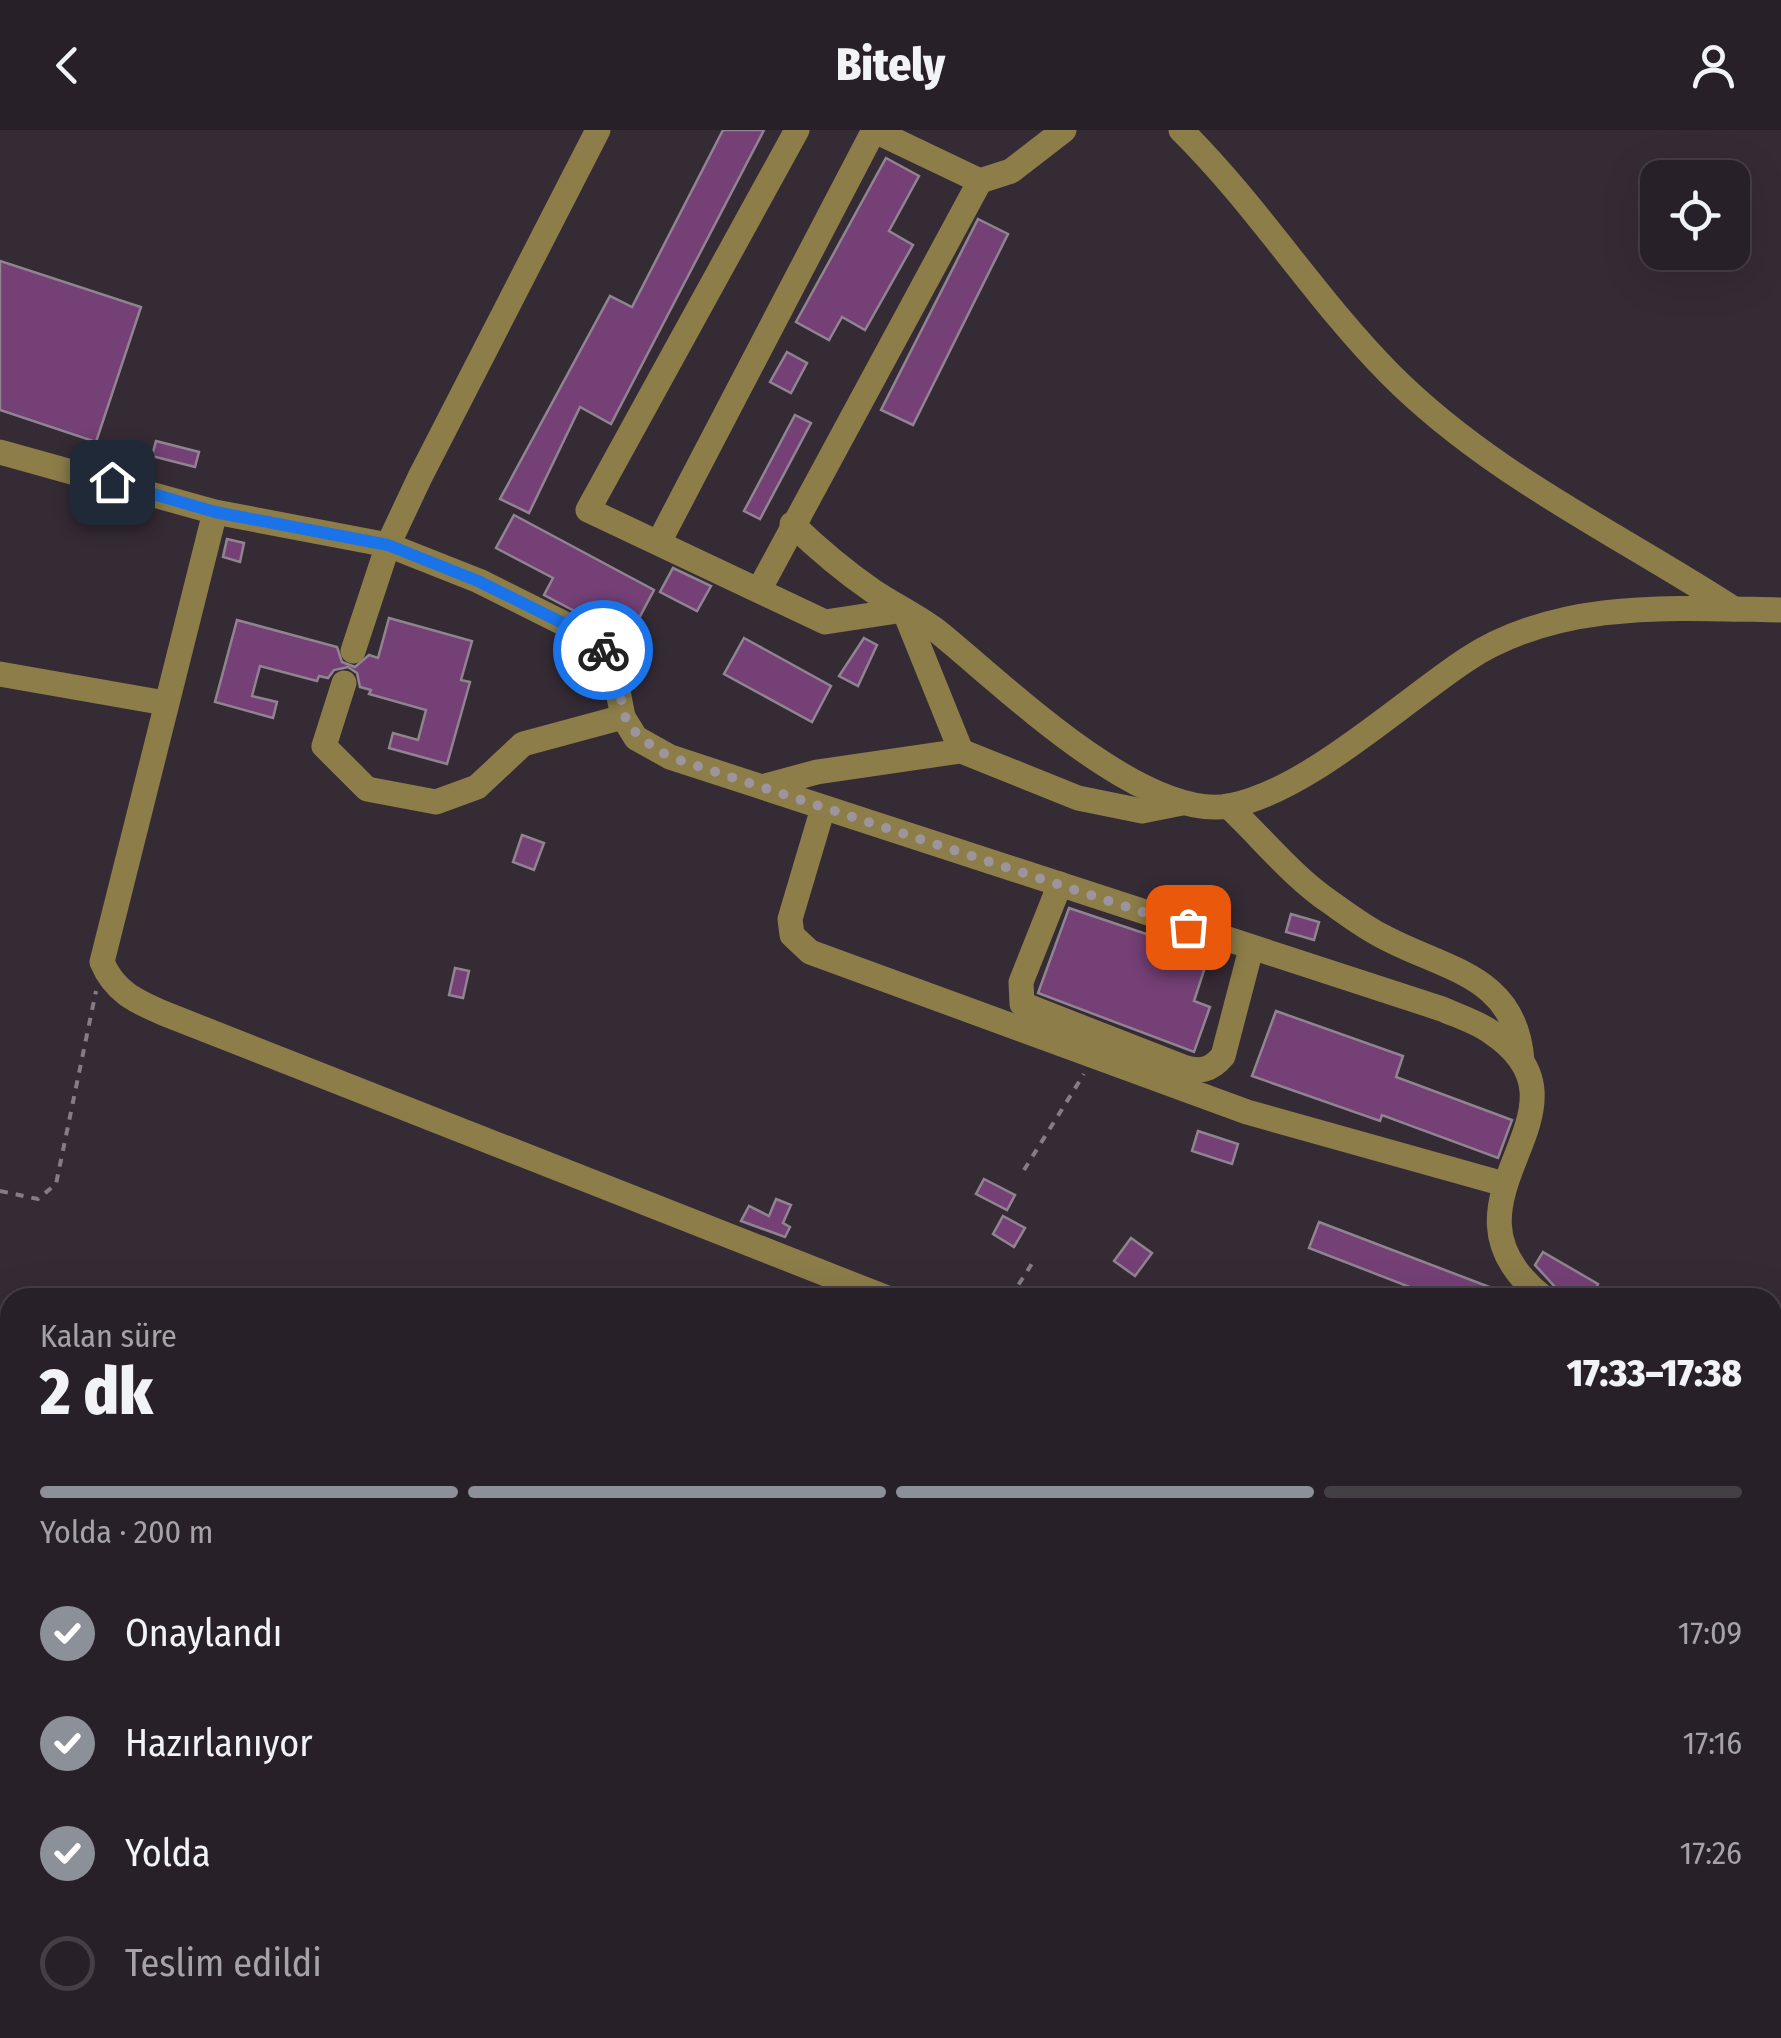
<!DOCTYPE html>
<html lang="tr">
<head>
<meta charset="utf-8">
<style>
	:root { --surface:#282028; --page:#302830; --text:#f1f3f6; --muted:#a5a3a8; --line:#443e45; --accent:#8c9099 }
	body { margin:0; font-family:"Fira Sans Condensed",sans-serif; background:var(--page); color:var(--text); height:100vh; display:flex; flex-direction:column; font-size:38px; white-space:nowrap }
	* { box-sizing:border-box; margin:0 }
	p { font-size:32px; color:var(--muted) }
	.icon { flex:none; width:55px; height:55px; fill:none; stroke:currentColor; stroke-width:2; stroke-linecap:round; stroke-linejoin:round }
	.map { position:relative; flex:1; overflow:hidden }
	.sheet { position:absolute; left:0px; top:1158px; width:1782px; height:752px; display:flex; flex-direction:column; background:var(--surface); border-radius:30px 30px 0 0; box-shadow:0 10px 40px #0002,0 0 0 2px var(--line) }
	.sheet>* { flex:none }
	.buttons { position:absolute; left:1640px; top:30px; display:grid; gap:20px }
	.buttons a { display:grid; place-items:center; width:110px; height:110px; border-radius:20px; background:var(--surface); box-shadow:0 10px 40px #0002,0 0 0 2px var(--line); font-size:50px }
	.pin { position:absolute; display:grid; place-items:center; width:85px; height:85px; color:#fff; margin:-42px; border-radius:20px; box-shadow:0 5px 15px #0006 }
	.courier { position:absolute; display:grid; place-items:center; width:100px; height:100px; margin:-50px; border:8px solid #1a73e8; border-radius:50%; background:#fff; color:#222; box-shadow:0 2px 12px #0007 }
	.summary em { font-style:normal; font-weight:800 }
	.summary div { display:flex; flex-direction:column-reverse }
	.summary { display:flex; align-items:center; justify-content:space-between; height:170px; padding:0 40px }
	h1 { font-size:65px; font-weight:800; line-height:75px }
	.bar { display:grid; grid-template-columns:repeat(4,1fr); gap:15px 10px; align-content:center; height:120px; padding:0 40px }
	.bar i { height:12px; border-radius:8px; background:var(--line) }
	.bar .active { background:var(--accent) }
	.bar p { grid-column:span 4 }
	ol { padding:0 40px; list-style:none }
	li { display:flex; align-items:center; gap:30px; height:110px }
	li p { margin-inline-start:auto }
	li .icon { padding:10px; border-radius:50%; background:var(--accent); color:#fff; stroke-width:4 }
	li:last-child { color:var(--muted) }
	li i { width:55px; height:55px; border:5px solid var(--line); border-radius:50% }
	header { display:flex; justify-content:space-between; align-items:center; height:130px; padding:0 40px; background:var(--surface); font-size:45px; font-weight:800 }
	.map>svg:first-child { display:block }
</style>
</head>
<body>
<header><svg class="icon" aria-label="back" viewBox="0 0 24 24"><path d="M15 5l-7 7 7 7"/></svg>Bitely<svg class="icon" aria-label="person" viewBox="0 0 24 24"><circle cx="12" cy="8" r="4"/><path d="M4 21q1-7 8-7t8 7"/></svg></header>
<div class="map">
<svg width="1781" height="1908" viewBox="0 0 1781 1908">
	<rect width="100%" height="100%" fill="#352b35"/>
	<polygon fill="#2c5326" points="10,1267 10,1499 0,1498 0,1288"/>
	<g fill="#744076" stroke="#908491" stroke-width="2.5">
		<polygon points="723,0 764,0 611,294 580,277 529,383 500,369 610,166 632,177"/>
		<polygon points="886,28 919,46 889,101 913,115 865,200 842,187 829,210 796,192"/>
		<polygon points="978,89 1008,104 913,295 881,280"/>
		<polygon points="0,131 141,177 96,312 0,280"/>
		<polygon points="787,222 807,233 791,263 770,252"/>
		<polygon points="795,285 811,293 760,389 744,381"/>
		<polygon points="156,311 199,322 195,337 152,326"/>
		<polygon points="514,385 654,460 628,509 544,465 553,448 496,418"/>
		<polygon points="227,409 244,413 240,432 223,427"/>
		<polygon points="673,438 711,456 697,481 660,462"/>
		<polygon points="389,488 472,511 461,550 470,552 447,634 389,618 393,603 418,610 426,580 369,564 371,560 360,557 357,543 348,537 334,540 328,548 319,546 317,551 260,536 252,566 277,572 273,588 215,572 237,490 337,517 342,532 355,537 369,525 378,528"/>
		<polygon points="744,508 831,556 812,592 724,544"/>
		<polygon points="864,508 877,515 858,556 839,546"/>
		<polygon points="522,705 544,713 534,740 513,732"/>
		<polygon points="1069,778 1209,825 1194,871 1210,877 1194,922 1038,863"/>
		<polygon points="1291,784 1319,792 1314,810 1286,802"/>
		<polygon points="455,838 469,841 463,868 449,865"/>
		<polygon points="1276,881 1403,926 1396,947 1512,990 1498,1028 1382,985 1380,991 1252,946"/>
		<polygon points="1198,1001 1238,1014 1232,1034 1192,1021"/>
		<polygon points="984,1049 1015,1065 1007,1080 976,1064"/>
		<polygon points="776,1069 791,1075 783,1093 790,1097 785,1107 741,1091 749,1076 769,1086"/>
		<polygon points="1003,1086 1025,1098 1014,1117 993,1104"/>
		<polygon points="1319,1092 1513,1166 1512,1168 1438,1168 1309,1118"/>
		<polygon points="1131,1108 1152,1123 1135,1146 1114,1131"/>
		<polygon points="1543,1122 1598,1154 1591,1168 1572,1168 1557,1159 1535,1135"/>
	</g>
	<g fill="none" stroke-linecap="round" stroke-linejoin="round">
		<g stroke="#857d85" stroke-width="4" stroke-dasharray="8 8" stroke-linecap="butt">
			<polyline points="1024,1040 1084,944"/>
			<polyline points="0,1061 38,1069 56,1054 96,861"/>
			<polyline points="1010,1168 1033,1132"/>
		</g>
		<g stroke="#8c7d49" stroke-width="25">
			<polyline points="797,0 588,380 825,492 904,480 961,621"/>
			<polyline points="873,0 980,51 1011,41 1064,0"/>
			<path d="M1181 0C1257 75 1314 167 1389 243 1489 344 1617 403 1734 479"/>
			<path d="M0 322 215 382 388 415 479 451 595 509 612 531 623 587 636 608 670 627 1442 879C1458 886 1477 892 1491 902 1611 982 1418 1070 1544 1168"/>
			<path d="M215 382 102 832C114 861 135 871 163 883L887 1168"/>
			<path d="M792 394C818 419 844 441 873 461 894 475 917 486 937 501 1002 553 1141 691 1229 676 1306 662 1401 573 1466 530 1558 469 1675 478 1781 480"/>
			<polyline points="659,412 874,0"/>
			<polyline points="759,460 980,51"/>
			<polyline points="353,521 388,415 420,347 598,0"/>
			<polyline points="0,544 165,573"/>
			<polyline points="344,553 324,616 367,659 436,672 477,657 523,614 623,587"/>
			<polyline points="762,657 817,642 961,621 1078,668 1142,681 1182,673"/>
			<path d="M1228 676C1261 707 1293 747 1330 772 1347 784 1364 797 1382 806 1444 840 1516 844 1522 931"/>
			<polyline points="823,678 790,789 792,805 810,822 1247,982 1504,1054"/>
			<path d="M1060 754 1021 852 1022 874 1183 937C1201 942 1210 941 1223 926L1251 819"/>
			<polyline points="1772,1296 1781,1299"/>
			<polyline points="0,1509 10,1510"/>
			<polyline points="0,1782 10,1787"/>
			<polyline points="0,1870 10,1871"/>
			<polyline points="187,1900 254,1900"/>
			<polyline points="33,1908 49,1900"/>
		</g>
	</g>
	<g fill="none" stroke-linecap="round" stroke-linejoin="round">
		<path stroke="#9d959d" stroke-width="10" stroke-dasharray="0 18" d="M603 520C640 569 595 585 670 627L1188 797"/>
		<polyline stroke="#1a73e8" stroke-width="12" points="112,352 215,382 388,415 478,451 595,509 603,520"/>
	</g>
</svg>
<div class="buttons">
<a><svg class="icon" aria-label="locate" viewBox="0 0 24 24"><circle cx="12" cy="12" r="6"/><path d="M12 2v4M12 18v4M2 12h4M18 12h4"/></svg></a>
</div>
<div class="pin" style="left:1188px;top:797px;background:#ea580c"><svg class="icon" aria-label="bag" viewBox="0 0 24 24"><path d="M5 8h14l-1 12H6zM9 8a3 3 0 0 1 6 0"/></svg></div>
<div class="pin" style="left:112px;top:352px;background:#1f2937"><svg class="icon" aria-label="home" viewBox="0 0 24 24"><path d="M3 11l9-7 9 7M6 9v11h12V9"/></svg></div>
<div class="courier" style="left:603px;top:520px"><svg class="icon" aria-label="bike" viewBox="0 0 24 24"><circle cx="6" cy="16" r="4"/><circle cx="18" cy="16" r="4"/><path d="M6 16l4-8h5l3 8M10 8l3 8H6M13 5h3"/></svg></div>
<section class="sheet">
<div class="summary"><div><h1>2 dk</h1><p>Kalan süre</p></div><em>17:33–17:38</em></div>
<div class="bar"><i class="active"></i><i class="active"></i><i class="active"></i><i></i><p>Yolda · 200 m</p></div>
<ol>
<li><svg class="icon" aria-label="check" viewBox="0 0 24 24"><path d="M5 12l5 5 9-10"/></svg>Onaylandı<p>17:09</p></li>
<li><svg class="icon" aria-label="check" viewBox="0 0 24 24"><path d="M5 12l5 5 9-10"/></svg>Hazırlanıyor<p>17:16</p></li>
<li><svg class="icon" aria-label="check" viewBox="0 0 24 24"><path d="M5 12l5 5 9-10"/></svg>Yolda<p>17:26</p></li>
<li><i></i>Teslim edildi</li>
</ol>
</section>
</div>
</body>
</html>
